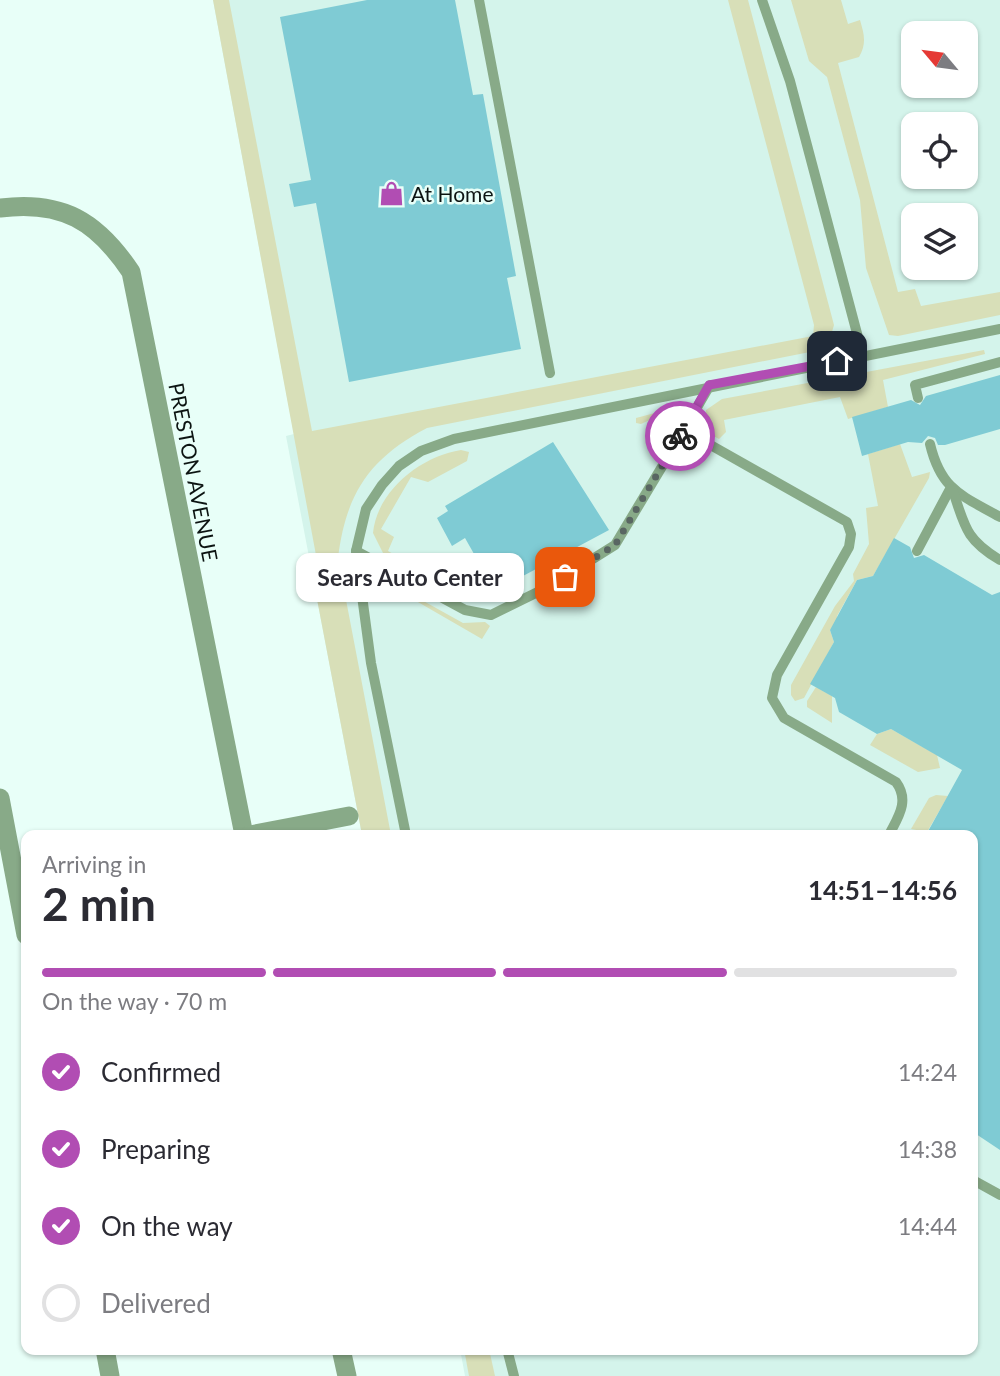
<!DOCTYPE html>
<html lang="en">
<head>
<meta charset="utf-8">
<style>
	:root { --surface:#fff; --page:#f2f2f3; --text:#2b2b33; --muted:#7c7c81; --line:#e1e1e2; --accent:#b14db3 }
	body { margin:0; font-family:Lato,sans-serif; background:var(--page); color:var(--text); height:100vh; display:flex; flex-direction:column; font-size:26px; white-space:nowrap }
	* { box-sizing:border-box; margin:0 }
	p { font-size:23px; color:var(--muted) }
	.icon { flex:none; width:38px; height:38px; fill:none; stroke:currentColor; stroke-width:2; stroke-linecap:round; stroke-linejoin:round }
	.map { position:relative; flex:1; overflow:hidden }
	.details { position:absolute; left:21px; top:830px; width:957px; height:525px; display:flex; flex-direction:column; background:var(--surface); border-radius:14px; box-shadow:0 2px 5px #0004 }
	.details>* { flex:none }
	.needle { width:46px; rotate:299deg }
	.controls { position:absolute; left:901px; top:21px; display:grid; gap:14px }
	.controls a { display:grid; place-items:center; width:77px; height:77px; border-radius:14px; background:var(--surface); box-shadow:0 2px 5px #0004; font-size:35px }
	.pin { position:absolute; display:grid; place-items:center; width:60px; height:60px; color:#fff; margin:-30px; border-radius:14px; box-shadow:0 4px 10px #0006 }
	.courier { position:absolute; display:grid; place-items:center; width:70px; height:70px; margin:-35px; border:5px solid #b14db3; border-radius:50%; background:#fff; color:#222; box-shadow:0 2px 9px #0007 }
	.bubble { position:absolute; height:49px; border-radius:14px; background:var(--surface); box-shadow:0 2px 5px #0004; font-size:23px; font-weight:700; line-height:49px; text-align:center }
	.head em { font-style:normal; font-weight:700 }
	.head div { display:flex; flex-direction:column-reverse }
	.head { display:flex; align-items:center; justify-content:space-between; height:119px; padding:0 21px }
	h1 { font-size:46px; font-weight:700; line-height:52px }
	.bar { display:grid; grid-template-columns:repeat(4,1fr); gap:10px 7px; align-content:center; height:84px; padding:0 21px }
	.bar i { height:9px; border-radius:5px; background:var(--line) }
	.bar .on { background:var(--accent) }
	.bar p { grid-column:span 4 }
	ol { padding:0 21px; list-style:none }
	li { display:flex; align-items:center; gap:21px; height:77px }
	li p { margin-inline-start:auto }
	li .icon { padding:7px; border-radius:50%; background:var(--accent); color:#fff; stroke-width:4 }
	li:last-child { color:var(--muted) }
	li i { width:38px; height:38px; border:4px solid var(--line); border-radius:50% }
	.map>svg:first-child { display:block }
</style>
</head>
<body>
<div class="map">
<svg width="1000" height="1376" viewBox="0 0 1000 1376">
	<rect width="100%" height="100%" fill="#e8fff8"/>
	<path fill="#d4f4eb" fill-rule="evenodd" d="M213 0H1000V1376H465L460 1349H973V835H362L286 436 294 434ZM914 33H966V86H914ZM914 124H966V177H914ZM914 215H966V268H914Z"/>
	<g fill="#d8dfb8">
		<path d="M213 0H229L312 431 813 336 814 325 728 0H748L834 325 829 342 820 350 427 428C370 458 346 493 338 558L391 835H362L316 594 323 593Z"/>
		<path d="M791 0H841L848 24 860 20C864 34 867 43 859 57L838 63 898 292 915 289 921 306 1000 292V315L898 336 889 335 866 268 860 200 827 77 809 61Z"/>
		<polygon points="984,350 985,354 883,380 888,407 848,419 840,397 724,420 726,432 719,439 708,433 704,424 706,410 722,399"/>
		<polygon points="666,410 673,414 675,425 660,451 655,452 652,444 662,437 652,419 641,424 636,423 636,418"/>
		<polygon points="900,444 912,477 930,472 929,478 873,576 857,580 837,616 839,623 830,630 834,642 804,698 795,701 791,695 791,685 835,606 854,581 853,574 869,544 866,508 878,506 868,454"/>
		<path d="M461 450 469 452 467 461 428 482 411 477 381 529 394 537 388 551 432 576 443 564 456 587 453 592 383 553 373 533C377 491 421 456 461 450Z"/>
		<polygon points="373,573 463,623 485,622 490,626 482,639 385,583 375,597 370,578"/>
		<polygon points="816,687 832,696 832,723 807,707 807,701"/>
		<polygon points="891,729 937,755 940,768 918,772 870,745 877,734"/>
		<polygon points="936,795 948,796 927,832 911,829 929,798"/>
		<polygon points="464,1349 489,1349 495,1376 469,1376"/>
	</g>
	<g fill="#7fcbd4">
		<polygon points="367,0 455,0 473,95 483,94 516,276 507,278 521,349 349,382 316,203 294,207 289,184 311,180 280,17"/>
		<polygon points="1000,375 1000,429 945,445 938,445 935,438 928,436 922,443 908,442 862,456 852,417 911,400 920,405 926,396"/>
		<polygon points="553,442 609,530 495,591 465,538 452,546 437,518 448,511 445,506"/>
		<polygon points="894,538 910,547 914,558 924,555 992,595 1000,592 1000,1150 973,1132 973,835 926,835 962,770 891,729 877,734 839,712 835,698 810,684 834,642 830,630 857,580 873,576"/>
	</g>
	<g fill="none" stroke-linecap="round" stroke-linejoin="round">
		<g stroke="#8a8" stroke-width="10">
			<polyline points="479,0 550,373"/>
			<polyline points="762,0 790,81 863,356"/>
			<path d="M710 385 684 430 847 522 851 534 849 547 777 675 772 698 784 718 896 782C910 801 898 817 889 835"/>
			<polyline points="918,398 915,385 1000,362"/>
			<path d="M930 444C941 490 961 495 1000 517"/>
			<path d="M953 491C965 527 966 540 1000 560"/>
			<polyline points="356,551 465,610 491,615 548,587 615,545 684,430"/>
			<polyline points="917,551 950,489"/>
			<polyline points="406,835 371,663 356,551 366,509 382,485 399,466 421,451 454,439 1000,329"/>
			<polyline points="973,1180 1000,1195"/>
			<polyline points="507,1349 514,1376"/>
		</g>
		<g stroke="#8a8" stroke-width="19">
			<path d="M0 208C62 200 97 221 131 272L244 835"/>
			<polyline points="0,798 26,935"/>
			<polyline points="250,835 349,816"/>
			<polyline points="105,1349 110,1376"/>
			<polyline points="341,1349 347,1376"/>
		</g>
	</g>
	<g fill="none" stroke-linecap="round" stroke-linejoin="round">
		<polyline stroke="#596662" stroke-width="7" stroke-dasharray="0 12.6" points="565,577 615,545 680,436"/>
		<polyline stroke="#b14db3" stroke-width="9" points="680,436 709,385 837,361"/>
	</g>
	<defs>
		<symbol id="shop-bare" viewBox="-9 -9 18 18"><path d="M-5-2.5h2.3a2.7 3.5 0 0 1 5.4 0H5L5.5 6h-11ZM-1.5-2.5h3a1.5 2.3 0 0 0-3 0Z" fill="#b14db3" stroke="#e8fff8" stroke-width="2.5" paint-order="stroke"/></symbol>
	</defs>
	<g fill-rule="evenodd">
		<use href="#shop-bare" x="374" y="176" width="35" height="35"/>
	</g>
	<g text-anchor="middle" dominant-baseline="central" stroke-width="5" stroke-linejoin="round" paint-order="stroke">
		<g font-size="21" fill="#0c1412" stroke="#e8fff8" text-anchor="start">
			<text x="411" y="193">At Home</text>
		</g>
		<g font-size="21" fill="#0c1412" stroke="#e8fff8">
			<text transform="translate(194 472) rotate(79)">PRESTON AVENUE</text>
		</g>
	</g>
</svg>
<div class="controls">
<a><svg class="needle" viewBox="-14 -14 28 28"><path d="M0-13l5 13h-10z" fill="#e53935"/><path d="M0 13l5-13h-10z" fill="#7c7c81"/></svg></a>
<a><svg class="icon" aria-label="locate" viewBox="0 0 24 24"><circle cx="12" cy="12" r="6"/><path d="M12 2v4M12 18v4M2 12h4M18 12h4"/></svg></a>
<a><svg class="icon" aria-label="layers" viewBox="0 0 24 24"><path d="M12 4l9 5-9 5-9-5zM3 14l9 5 9-5"/></svg></a>
</div>
<div class="pin" style="left:565px;top:577px;background:#ea580c"><svg class="icon" aria-label="bag" viewBox="0 0 24 24"><path d="M5 8h14l-1 12H6zM9 8a3 3 0 0 1 6 0"/></svg></div>
<div class="pin" style="left:837px;top:361px;background:#1f2937"><svg class="icon" aria-label="home" viewBox="0 0 24 24"><path d="M3 11l9-7 9 7M6 9v11h12V9"/></svg></div>
<div class="courier" style="left:680px;top:436px"><svg class="icon" aria-label="bike" viewBox="0 0 24 24"><circle cx="6" cy="16" r="4"/><circle cx="18" cy="16" r="4"/><path d="M6 16l4-8h5l3 8M10 8l3 8H6M13 5h3"/></svg></div>
<div class="bubble" style="left:296px;top:553px;width:228px">Sears Auto Center</div>
<section class="details">
<div class="head"><div><h1>2 min</h1><p>Arriving in</p></div><em>14:51–14:56</em></div>
<div class="bar"><i class="on"></i><i class="on"></i><i class="on"></i><i></i><p>On the way · 70 m</p></div>
<ol>
<li><svg class="icon" aria-label="check" viewBox="0 0 24 24"><path d="M5 12l5 5 9-10"/></svg>Confirmed<p>14:24</p></li>
<li><svg class="icon" aria-label="check" viewBox="0 0 24 24"><path d="M5 12l5 5 9-10"/></svg>Preparing<p>14:38</p></li>
<li><svg class="icon" aria-label="check" viewBox="0 0 24 24"><path d="M5 12l5 5 9-10"/></svg>On the way<p>14:44</p></li>
<li><i></i>Delivered</li>
</ol>
</section>
</div>
</body>
</html>
